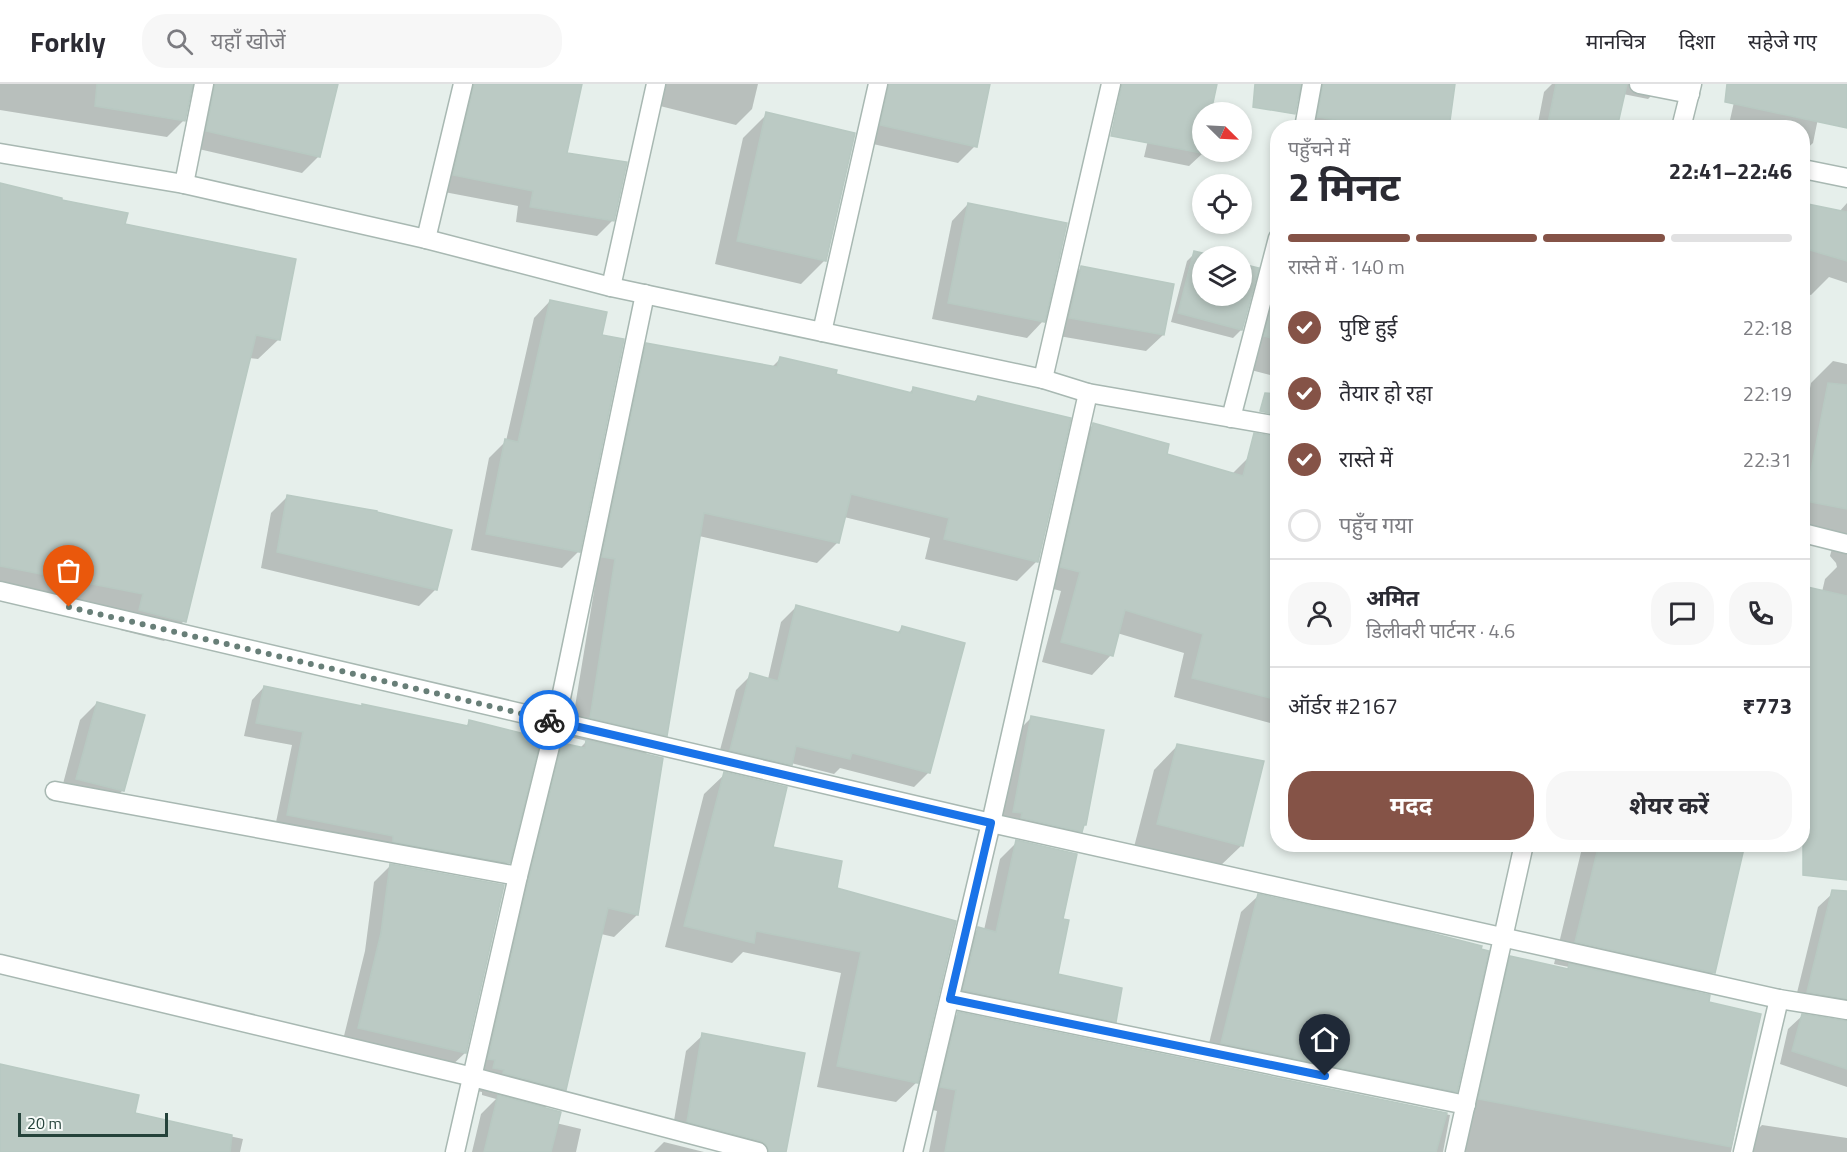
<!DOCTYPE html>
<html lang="hi">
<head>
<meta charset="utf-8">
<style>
	:root { --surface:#fff; --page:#f7f7f7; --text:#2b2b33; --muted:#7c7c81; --line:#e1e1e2; --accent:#855347 }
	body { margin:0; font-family:"Titillium Web","Noto Sans Devanagari",sans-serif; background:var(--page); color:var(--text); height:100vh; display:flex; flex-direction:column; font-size:22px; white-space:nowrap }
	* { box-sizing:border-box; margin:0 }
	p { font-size:20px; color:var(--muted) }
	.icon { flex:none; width:33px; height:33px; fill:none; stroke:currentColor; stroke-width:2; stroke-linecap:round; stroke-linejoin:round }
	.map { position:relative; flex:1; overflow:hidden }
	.sheet { position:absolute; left:1270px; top:36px; width:540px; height:732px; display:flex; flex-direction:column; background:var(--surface); border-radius:24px; box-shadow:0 3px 9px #0003 }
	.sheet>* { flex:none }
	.needle { width:39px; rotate:114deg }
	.tools { position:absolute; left:1192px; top:18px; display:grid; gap:12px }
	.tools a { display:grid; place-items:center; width:60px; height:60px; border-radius:50%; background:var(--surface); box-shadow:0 3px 9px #0003; font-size:30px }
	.scale { position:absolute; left:18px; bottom:15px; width:150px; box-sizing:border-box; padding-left:6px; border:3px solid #24423a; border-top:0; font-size:16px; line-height:21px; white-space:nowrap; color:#24423a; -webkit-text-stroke:4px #f7fbf9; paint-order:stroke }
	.pin { position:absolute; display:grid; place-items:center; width:51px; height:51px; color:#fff; margin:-62px -26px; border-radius:50% 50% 50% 0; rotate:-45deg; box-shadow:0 0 6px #0007 }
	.pin .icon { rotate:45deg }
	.courier { position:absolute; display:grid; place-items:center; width:60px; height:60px; margin:-30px; border:4px solid #1a73e8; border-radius:50%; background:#fff; color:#222; box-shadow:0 2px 8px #0007 }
	.head em { font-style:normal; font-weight:700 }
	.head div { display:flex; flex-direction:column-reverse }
	.head { display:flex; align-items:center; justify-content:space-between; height:102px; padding:0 18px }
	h1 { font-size:39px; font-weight:700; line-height:45px }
	.bar { display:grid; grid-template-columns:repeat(4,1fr); gap:9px 6px; align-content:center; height:72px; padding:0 18px }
	.bar i { height:8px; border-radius:4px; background:var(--line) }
	.bar .active { background:var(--accent) }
	.bar p { grid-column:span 4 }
	.line { display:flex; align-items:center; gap:15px; padding:0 18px; border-top:2px solid var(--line) }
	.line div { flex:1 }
	.round { display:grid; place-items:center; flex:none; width:63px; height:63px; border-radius:24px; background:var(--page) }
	ol { padding:0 18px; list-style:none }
	li { display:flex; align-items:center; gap:18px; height:66px }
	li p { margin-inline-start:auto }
	li .icon { padding:6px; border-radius:50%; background:var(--accent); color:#fff; stroke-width:4 }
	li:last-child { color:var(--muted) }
	li i { width:33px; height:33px; border:3px solid var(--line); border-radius:50% }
	.primary-button { display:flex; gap:12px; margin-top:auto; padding:12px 18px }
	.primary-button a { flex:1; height:69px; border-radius:24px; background:var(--accent); color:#fff; font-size:24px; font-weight:700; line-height:69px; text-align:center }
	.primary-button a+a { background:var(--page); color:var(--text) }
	header { display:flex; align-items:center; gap:36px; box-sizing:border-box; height:84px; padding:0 30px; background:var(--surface); border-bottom:2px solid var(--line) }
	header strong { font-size:28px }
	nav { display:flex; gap:33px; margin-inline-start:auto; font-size:21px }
	.search { width:420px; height:54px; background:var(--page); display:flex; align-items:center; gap:15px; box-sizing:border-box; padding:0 21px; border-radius:24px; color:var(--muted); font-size:22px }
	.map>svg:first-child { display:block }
</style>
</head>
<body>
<header>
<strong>Forkly</strong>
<div class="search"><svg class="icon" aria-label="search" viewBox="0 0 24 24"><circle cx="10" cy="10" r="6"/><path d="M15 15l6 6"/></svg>यहाँ खोजें</div>
<nav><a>मानचित्र</a><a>दिशा</a><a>सहेजे गए</a></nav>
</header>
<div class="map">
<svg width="1847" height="1068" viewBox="0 0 1847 1068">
	<rect width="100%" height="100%" fill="#e6efeb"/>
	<g fill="#0003">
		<polygon points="0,0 336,0 319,72 302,89 190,63 195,9 190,6 184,36 167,53 0,26"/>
		<polygon points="460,0 581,0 566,70 613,136 597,152 516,138 518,122 439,107"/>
		<polygon points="654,0 758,0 752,25 736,41 652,20"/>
		<polygon points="873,0 989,0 975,62 958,79 864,58"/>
		<polygon points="1161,0 1216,0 1210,28 1203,28 1203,69 1189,82 1144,73"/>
		<polygon points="1300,0 1454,0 1447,44 1299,44 1302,17 1299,12"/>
		<polygon points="1552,0 1663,0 1648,15 1623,10 1616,44 1537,44 1544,8"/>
		<polygon points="1738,0 1825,0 1813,59 1803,68 1803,44 1768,44 1730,36"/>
		<polygon points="767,30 825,176 801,200 715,180 743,54"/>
		<polygon points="0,101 60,117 278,256 258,275 249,274 184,537 164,557 120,546 124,530 0,505"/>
		<polygon points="1847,119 1847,199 1829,193 1811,211 1803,209 1803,120 1839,128"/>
		<polygon points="968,120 1043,237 1027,254 932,235 952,137"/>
		<polygon points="1195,169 1209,172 1203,172 1203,212 1242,212 1242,181 1257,185 1241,246 1233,254 1171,238 1187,177"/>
		<polygon points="1081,184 1163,251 1146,267 1053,251 1064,201"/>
		<polygon points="1278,189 1278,293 1247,285"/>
		<polygon points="550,217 600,252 578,468 562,484 471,466 489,374 506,357 534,234"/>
		<polygon points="647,261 771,284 780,275 834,292 909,309 914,304 973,319 978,313 1037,477 1017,497 925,475 930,454 844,433 837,459 817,479 699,452 665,651 645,671 662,675 637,831 614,853 601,850 564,1005 544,1025 556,1039 581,1045 576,1068 472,1068 481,1030 496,1015 482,1011 482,1008 472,1006 541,683 563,661 579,665 587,657 570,653 596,495 583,492 627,281"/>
		<polygon points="1833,277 1847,280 1847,766 1803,756 1803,504 1822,508 1825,495 1837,483 1836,479 1830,472 1836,449 1803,442 1803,340 1811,299"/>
		<polygon points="1093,341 1165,371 1232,390 1248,374 1278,381 1278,641 1174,613 1184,569 1117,549 1111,571 1092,591 1042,578 1061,507 1042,502 1074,361"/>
		<polygon points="288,412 435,506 419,522 261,484 271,429"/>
		<polygon points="796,523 896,550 902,544 929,688 914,703 840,684 834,690 791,679 775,695 716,681 736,606 751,591 768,595 781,538"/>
		<polygon points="264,603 465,643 470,638 508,778 495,791 275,743 292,661 244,652 252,616"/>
		<polygon points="97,619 143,632 122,707 106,723 60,711 80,636"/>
		<polygon points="1031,634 1085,740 1064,764 997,744 1015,650"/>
		<polygon points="1177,662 1242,761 1218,784 1134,763 1154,686"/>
		<polygon points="725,690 772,764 835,805 917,998 896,1018 817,1003 841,889 743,868 732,879 665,863 704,710"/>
		<polygon points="1017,758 1061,836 1057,891 1115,937 1098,954 947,923 962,861 978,845 984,846 1000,775"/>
		<polygon points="1583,760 1743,760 1714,888 1693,909 1707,919 1759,931 1731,1068 1451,1068 1490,894 1511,874 1565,886 1569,883 1554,880"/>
		<polygon points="390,782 465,969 448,985 342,960 365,867 374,798"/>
		<polygon points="1832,810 1847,813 1847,1003 1780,980 1788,945 1802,932 1845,938 1844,935 1836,928 1794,921 1818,823"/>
		<polygon points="1258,812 1456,1007 1439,1024 1205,976 1241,828"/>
		<polygon points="958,930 1450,1031 1443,1068 929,1068 937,1027 920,1023 938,950"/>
		<polygon points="703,951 784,1068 724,1068 671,1054 686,967"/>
		<polygon points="0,982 133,1031 243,1055 240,1068 0,1068"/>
		<polygon points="1762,1041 1847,1054 1847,1068 1739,1068 1741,1062"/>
		<polygon points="664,1058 704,1068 654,1068"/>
	</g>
	<g fill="#bbcac4" stroke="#b8c9c2" stroke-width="1.5">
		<polygon points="97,0 193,0 185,37 95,22"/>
		<polygon points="215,0 338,0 320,73 206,47"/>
		<polygon points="474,0 582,0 567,69 627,78 614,137 530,123 533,107 453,91"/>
		<polygon points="889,0 990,0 977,63 880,41"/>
		<polygon points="1122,0 1217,0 1211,28 1203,28 1203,62 1201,69 1111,52"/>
		<polygon points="1255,0 1301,0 1295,30 1253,23"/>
		<polygon points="1323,0 1455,0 1449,44 1386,44 1317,33"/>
		<polygon points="1556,0 1627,0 1617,44 1547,44"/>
		<polygon points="1727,0 1847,0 1847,44 1725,18"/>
		<polygon points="766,28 855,49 826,177 737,157"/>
		<polygon points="0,99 62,114 62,116 128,129 125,140 296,175 280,256 256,251 186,538 139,526 143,510 0,482"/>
		<polygon points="968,119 1067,139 1045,238 948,219"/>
		<polygon points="1803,119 1847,128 1847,177 1803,164"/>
		<polygon points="1194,167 1215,172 1203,172 1203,212 1242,212 1242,180 1259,184 1242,246 1178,229"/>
		<polygon points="1081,182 1174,200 1164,251 1069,234"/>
		<polygon points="1278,199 1278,256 1264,252"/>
		<polygon points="550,216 607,228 602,251 624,255 580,468 486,450 505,355 518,358"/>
		<polygon points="646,259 777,283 780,273 837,286 836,290 912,309 913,303 976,318 978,312 1071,334 1038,478 944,455 949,434 851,410 839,459 704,429 667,652 590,634 615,475 602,473"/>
		<polygon points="1828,299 1847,301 1847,425 1805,417"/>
		<polygon points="1265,309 1278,310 1278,331 1260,327"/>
		<polygon points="1093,339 1169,360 1167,370 1243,392 1254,349 1278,353 1278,616 1192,594 1203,550 1125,526 1113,572 1061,558 1080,488 1060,483"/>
		<polygon points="287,411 377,427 377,428 452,446 437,506 277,468"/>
		<polygon points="1803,502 1847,512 1847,796 1803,791"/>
		<polygon points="796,521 900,549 902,542 965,559 930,689 852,669 850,675 796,662 792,681 730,666 750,589 778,597"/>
		<polygon points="264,602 362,622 362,620 468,642 469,636 541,654 510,779 393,758 393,752 287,731 303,648 256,639"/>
		<polygon points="97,618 145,631 124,707 76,695"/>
		<polygon points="1031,632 1104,646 1086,741 1084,741 1082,748 1021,734 1022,729 1013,728"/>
		<polygon points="586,656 663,674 638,831 608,824 566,1006 503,989 504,986 493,984 495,976 488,975 529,795 562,659 585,664"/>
		<polygon points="1177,660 1264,677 1243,762 1157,740"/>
		<polygon points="724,688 787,703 773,763 842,777 837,804 956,837 918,999 837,982 861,868 756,847 754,859 684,842"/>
		<polygon points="1016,756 1077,770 1063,835 1069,836 1058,890 1122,904 1116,938 963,906 978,843 996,848"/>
		<polygon points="1599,760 1745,760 1715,889 1575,858"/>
		<polygon points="390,780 504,801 466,969 358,944 381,849"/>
		<polygon points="1832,806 1847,807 1847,915 1807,908"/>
		<polygon points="1258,810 1412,844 1482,862 1481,865 1489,867 1457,1008 1221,959"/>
		<polygon points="1510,872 1568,885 1569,880 1710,911 1709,918 1761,930 1731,1063 1478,1015"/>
		<polygon points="958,928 1447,1029 1436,1068 945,1068 956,1006 940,1003"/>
		<polygon points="1802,930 1847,937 1847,985 1792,967"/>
		<polygon points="702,949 805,969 786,1068 769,1068 766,1060 761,1057 687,1038"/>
		<polygon points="0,980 139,1011 135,1029 232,1051 230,1068 0,1068"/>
		<polygon points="498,1011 561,1028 551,1068 484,1068"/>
	</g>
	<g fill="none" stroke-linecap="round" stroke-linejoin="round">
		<defs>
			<g id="minor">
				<polyline points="1639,0 1690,10"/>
				<polyline points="1304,44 1312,0"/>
				<polyline points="1681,44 1692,0"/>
				<polyline points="0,69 184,100 426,155 611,203 1043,295 1088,309 1278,342"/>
				<polyline points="1803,85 1847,94"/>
				<polyline points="184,100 204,0"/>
				<polyline points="426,155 463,0"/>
				<polyline points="611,203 656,0"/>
				<polyline points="822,248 878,0"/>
				<polyline points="1043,295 1111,0"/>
				<polyline points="1231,334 1278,154"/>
				<polyline points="1803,449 1847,460"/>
				<polyline points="0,507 991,739 1779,915 1847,926"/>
				<polyline points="55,707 518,792"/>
				<polyline points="0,880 473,993 758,1068"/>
				<polyline points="950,915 1466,1021"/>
				<polyline points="455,1068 518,792 556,638 645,210"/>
				<polyline points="913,1068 991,739 1088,309"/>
				<polyline points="1455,1068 1524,760"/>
				<polyline points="1743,1068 1779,915"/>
			</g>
		</defs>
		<use href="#minor" stroke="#a8b8b2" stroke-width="21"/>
		<use href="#minor" stroke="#fff" stroke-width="18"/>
	</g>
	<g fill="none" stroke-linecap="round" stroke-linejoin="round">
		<polyline stroke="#687f78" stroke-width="6" stroke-dasharray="0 10.8" points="69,523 549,636"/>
		<polyline stroke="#1a73e8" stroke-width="8" points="549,636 991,739 950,915 1325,992"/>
	</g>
</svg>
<div class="tools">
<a><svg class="needle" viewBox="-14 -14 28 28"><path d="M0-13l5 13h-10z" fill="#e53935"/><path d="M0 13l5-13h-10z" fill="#7c7c81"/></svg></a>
<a><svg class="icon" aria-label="locate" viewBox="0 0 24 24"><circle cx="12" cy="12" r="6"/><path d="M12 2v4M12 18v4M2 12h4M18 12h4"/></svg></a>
<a><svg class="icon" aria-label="layers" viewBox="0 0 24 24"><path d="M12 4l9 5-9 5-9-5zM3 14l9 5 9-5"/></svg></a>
</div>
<div class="scale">20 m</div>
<div class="pin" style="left:69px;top:523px;background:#ea580c"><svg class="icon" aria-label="bag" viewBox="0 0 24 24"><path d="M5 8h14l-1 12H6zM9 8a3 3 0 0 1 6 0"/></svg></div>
<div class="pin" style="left:1325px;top:992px;background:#1f2937"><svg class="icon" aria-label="home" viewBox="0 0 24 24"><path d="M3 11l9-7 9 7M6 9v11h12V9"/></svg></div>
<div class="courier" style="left:549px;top:636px"><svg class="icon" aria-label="bike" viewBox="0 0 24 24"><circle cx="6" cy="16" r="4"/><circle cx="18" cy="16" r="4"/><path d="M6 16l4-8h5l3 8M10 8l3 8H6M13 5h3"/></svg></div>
<section class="sheet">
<div class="head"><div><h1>2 मिनट</h1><p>पहुँचने में</p></div><em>22:41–22:46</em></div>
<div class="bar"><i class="active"></i><i class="active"></i><i class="active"></i><i></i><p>रास्ते में · 140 m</p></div>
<ol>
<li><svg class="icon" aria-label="check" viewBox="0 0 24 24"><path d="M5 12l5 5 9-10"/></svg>पुष्टि हुई<p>22:18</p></li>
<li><svg class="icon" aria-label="check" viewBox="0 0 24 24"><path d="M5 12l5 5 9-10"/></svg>तैयार हो रहा<p>22:19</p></li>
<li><svg class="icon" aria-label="check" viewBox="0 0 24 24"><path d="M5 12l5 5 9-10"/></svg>रास्ते में<p>22:31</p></li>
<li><i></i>पहुँच गया</li>
</ol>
<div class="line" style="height:108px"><a class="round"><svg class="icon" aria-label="person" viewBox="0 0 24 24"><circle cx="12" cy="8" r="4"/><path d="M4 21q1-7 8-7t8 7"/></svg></a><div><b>अमित</b><p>डिलीवरी पार्टनर · 4.6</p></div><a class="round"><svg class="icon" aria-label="chat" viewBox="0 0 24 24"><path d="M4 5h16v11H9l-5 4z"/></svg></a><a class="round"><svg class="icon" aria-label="phone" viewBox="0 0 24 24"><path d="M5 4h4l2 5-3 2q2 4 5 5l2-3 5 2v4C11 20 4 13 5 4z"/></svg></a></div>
<div class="line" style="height:78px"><div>ऑर्डर #2167</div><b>₹773</b></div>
<div class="primary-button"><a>मदद</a><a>शेयर करें</a></div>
</section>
</div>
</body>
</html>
